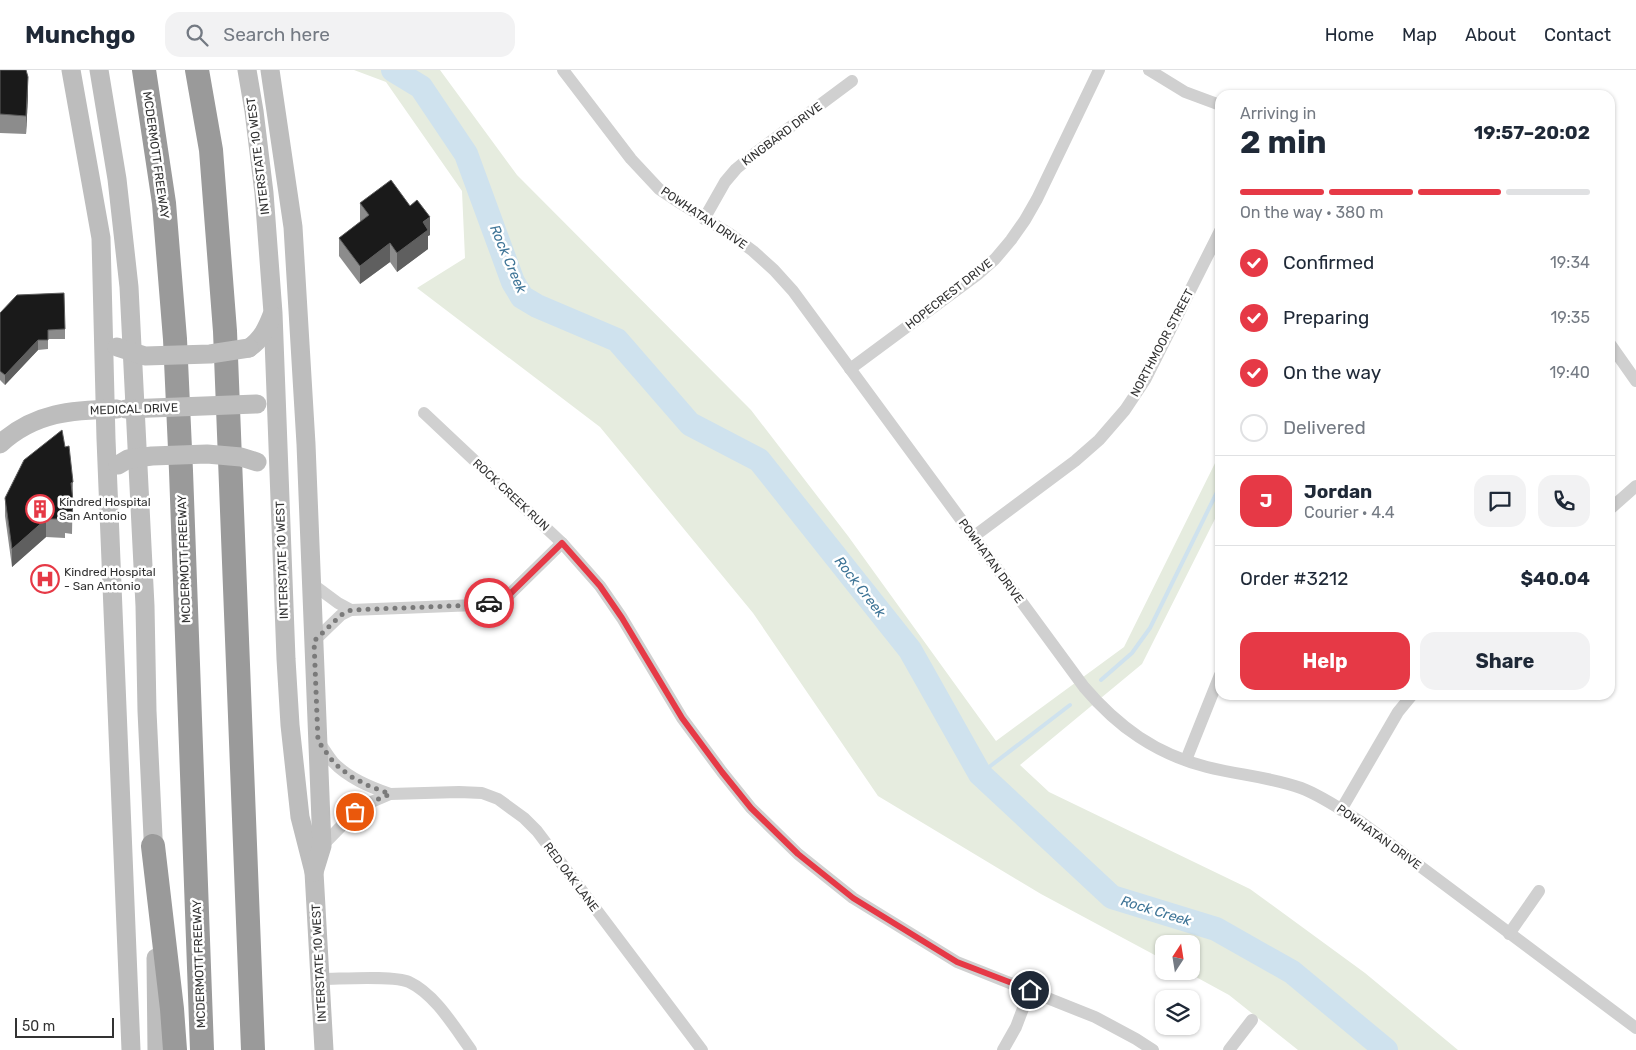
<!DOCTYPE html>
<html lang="en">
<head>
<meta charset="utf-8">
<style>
	:root { --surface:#fff; --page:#f2f2f3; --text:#1f2937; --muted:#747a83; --line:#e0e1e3; --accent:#e63946 }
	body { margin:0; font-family:Rubik,sans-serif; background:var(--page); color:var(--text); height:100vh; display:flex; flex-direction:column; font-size:19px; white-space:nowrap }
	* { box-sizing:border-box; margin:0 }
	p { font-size:16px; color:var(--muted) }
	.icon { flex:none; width:28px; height:28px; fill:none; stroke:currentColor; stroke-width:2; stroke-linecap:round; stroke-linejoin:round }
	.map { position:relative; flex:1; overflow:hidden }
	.drawer { position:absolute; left:1215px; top:20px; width:400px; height:610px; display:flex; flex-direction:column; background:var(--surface); border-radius:15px; box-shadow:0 1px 4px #0004 }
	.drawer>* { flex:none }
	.needle { width:32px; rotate:12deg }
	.tools { position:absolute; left:1155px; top:865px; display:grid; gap:10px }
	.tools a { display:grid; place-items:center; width:45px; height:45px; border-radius:10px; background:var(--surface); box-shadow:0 1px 4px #0004; font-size:25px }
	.scale { position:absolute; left:15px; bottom:12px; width:99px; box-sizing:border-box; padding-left:5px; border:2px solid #333; border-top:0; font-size:14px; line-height:18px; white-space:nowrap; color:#333; -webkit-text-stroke:4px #fff; paint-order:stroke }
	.pin { position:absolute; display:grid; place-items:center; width:42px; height:42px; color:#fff; margin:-21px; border:2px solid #fff; border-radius:50%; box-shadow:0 1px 5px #0007 }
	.courier { position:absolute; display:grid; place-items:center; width:50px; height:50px; margin:-25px; border:4px solid #e63946; border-radius:50%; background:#fff; color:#222; box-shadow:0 1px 6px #0007 }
	.head em { font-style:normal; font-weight:700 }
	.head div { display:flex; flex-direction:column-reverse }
	.head { display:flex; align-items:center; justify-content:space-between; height:85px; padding:0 25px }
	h1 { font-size:32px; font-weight:700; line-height:38px }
	.bar { display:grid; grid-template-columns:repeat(4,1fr); gap:8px 5px; align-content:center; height:60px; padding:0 25px }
	.bar i { height:6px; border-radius:4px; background:var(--line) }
	.bar .current { background:var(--accent) }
	.bar p { grid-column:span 4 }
	.line { display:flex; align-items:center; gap:12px; padding:0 25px; border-top:1px solid var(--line) }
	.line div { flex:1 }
	.round { display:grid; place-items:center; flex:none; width:52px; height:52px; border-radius:15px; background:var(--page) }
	ol { padding:0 25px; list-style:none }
	li { display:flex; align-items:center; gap:15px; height:55px }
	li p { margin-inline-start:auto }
	li .icon { padding:5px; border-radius:50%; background:var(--accent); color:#fff; stroke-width:4 }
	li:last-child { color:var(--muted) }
	li i { width:28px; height:28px; border:2px solid var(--line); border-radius:50% }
	.primary-button { display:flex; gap:10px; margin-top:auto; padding:10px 25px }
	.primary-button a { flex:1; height:58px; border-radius:15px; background:var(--accent); color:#fff; font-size:20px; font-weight:700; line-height:58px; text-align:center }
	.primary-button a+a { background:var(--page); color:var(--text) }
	header { display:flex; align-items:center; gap:30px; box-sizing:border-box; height:70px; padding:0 25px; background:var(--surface); border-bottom:1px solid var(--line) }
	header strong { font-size:24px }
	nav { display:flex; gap:28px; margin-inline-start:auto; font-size:18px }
	.search { width:350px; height:45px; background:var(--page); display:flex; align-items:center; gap:12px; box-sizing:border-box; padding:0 18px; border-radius:15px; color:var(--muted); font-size:19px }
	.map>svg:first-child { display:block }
</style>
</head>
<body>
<header>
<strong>Munchgo</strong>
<div class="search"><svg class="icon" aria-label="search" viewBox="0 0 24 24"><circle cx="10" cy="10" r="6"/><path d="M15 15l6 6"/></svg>Search here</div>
<nav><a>Home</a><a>Map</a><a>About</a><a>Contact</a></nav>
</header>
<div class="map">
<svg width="1636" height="980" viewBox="0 0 1636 980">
	<rect width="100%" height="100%" fill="#fff"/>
	<polygon fill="#e6ecdf" points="354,0 440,0 517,105 751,340 848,466 996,671 1124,577 1220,383 1220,439 1142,594 1020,695 1049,722 1250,819 1365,903 1458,980 1298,980 1229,925 1185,901 1191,901 1191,874 1164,874 1164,890 1041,824 878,726 753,543 600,357 417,218 465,188 462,121 386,12"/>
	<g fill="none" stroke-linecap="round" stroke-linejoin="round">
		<g stroke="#cfe2ee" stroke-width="4">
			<polyline points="1101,610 1132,583 1150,558 1220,416"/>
			<polyline points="980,704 1070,635"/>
		</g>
		<polyline stroke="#cfe2ee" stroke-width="24" points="393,0 421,17 466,84 513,212 522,227 537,236 617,270 690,354 759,390 910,580 980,704 1112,827 1216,859 1292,902 1386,980"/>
		<g stroke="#d0d0d0" stroke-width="12">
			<path d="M563 0 631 89 659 119 680 133 730 164 753 181 774 200 793 221 1084 617C1118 657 1156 684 1207 697 1238 705 1271 707 1301 718 1322 726 1342 740 1361 752L1636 958"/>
			<polyline points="1149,0 1185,22 1220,35"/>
			<polyline points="704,149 725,112 736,99 754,84 852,11"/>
			<polyline points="1610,274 1636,311"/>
			<polyline points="850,299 977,205 995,189 1011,170 1025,150 1037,129 1099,0"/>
			<polyline points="424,343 562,473 600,516 622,548 682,648 722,702 751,738 798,784 853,828 957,892 1095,947 1136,969 1153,980"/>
			<polyline points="1610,439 1636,416"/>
			<polyline points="973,467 1075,391 1099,370 1125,340 1145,310 1220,161"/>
			<polyline points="311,513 338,533 351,540 341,545 314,571"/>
			<polyline points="351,540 476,535 497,531 509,525 562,473"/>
			<path d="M319 672C324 679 328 686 333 692 348 708 370 717 390 724"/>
			<polyline points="1186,690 1220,605"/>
			<polyline points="1341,740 1398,642 1412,625"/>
			<polyline points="322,776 355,742 369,733 390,724 459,722 482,723 498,729 524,748 537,761 702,980"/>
			<polyline points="1509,864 1539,821"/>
			<path d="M321 909C341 909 393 905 409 912 435 924 455 958 471 980"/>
			<polyline points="1003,980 1016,957 1030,920"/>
			<polyline points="1229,980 1252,950"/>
		</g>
		<g stroke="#bdbdbd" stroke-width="19">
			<polyline points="71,0 101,168 106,369 131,980"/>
			<polyline points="99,0 117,109 129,217 145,536 147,641 154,788"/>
			<polyline points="247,0 254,41 264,123 273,243 286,589 290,655 300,747 314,802 324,980"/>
			<polyline points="270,0 293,157 306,374 322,776 314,802"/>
			<path d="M249 278C262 269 267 258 272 245"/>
			<path d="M0 374C35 342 72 340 117 339"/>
			<polyline points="156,888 157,980"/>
		</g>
		<g stroke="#9a9a9a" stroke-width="24">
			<polyline points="144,0 164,133 175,269 181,401 202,980"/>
			<polyline points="197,0 211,80 225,261 253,980"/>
			<polyline points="153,776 172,939 175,980"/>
		</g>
		<g stroke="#bdbdbd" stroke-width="19">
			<polyline points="117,277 145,286 210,284 249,278"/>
			<polyline points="126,339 257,334"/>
			<polyline points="118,395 128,389 152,386 207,384 241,387 257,392"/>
		</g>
	</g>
	<g fill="#8c8c8c">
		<polygon points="0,0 28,26 26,64 0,63"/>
		<polygon points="360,133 430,165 428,166 428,179 397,202 390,192 360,214 339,186 339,168 360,152"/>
		<polygon points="0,243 65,259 65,269 48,269 48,279 38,280 5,315 0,310"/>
		<polygon points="65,377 73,412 72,464 65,463 65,468 46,467 12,497 5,446 5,428"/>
	</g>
	<g fill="#5f5f5f">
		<polygon points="28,7 28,26 26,64 26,46"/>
		<polygon points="430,147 430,165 428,166 428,179 397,202 397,183 423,152"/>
		<polygon points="390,173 390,192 360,214 360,196"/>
		<polygon points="38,270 38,280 5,315 5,305"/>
		<polygon points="46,449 46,467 12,497 12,479"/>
	</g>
	<g fill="#1a1a1a" stroke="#5f5f5f">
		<polygon points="0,0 26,0 28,7 26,46 0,44"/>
		<polygon points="391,110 410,136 417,130 430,147 423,152 428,160 397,183 390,173 360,196 339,168 369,145 360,133"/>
		<polygon points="64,223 65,259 48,260 48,270 38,270 5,305 0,301 0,243 17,225"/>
		<polygon points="62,360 65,377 69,376 73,412 71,413 73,431 72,445 65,445 65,449 46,449 12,479 5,428 24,390"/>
	</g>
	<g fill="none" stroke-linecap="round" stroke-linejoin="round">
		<polyline stroke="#7a7a7a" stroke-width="5" stroke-dasharray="0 9" points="355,742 369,733 390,724 369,716 350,706 334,693 318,671 314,571 341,545 351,540 476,535 489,533"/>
		<polyline stroke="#e63946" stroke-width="6" points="489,533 497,531 509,525 562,473 600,516 622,548 682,648 722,702 751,738 798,784 853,828 957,892 1030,920"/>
	</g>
	<defs>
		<symbol id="building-ring" viewBox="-11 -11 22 22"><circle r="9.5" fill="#fff" stroke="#e63946" stroke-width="1.5"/><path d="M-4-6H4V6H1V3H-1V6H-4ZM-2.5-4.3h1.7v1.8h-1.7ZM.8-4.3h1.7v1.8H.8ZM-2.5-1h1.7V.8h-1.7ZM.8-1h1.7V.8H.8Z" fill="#e63946"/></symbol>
		<symbol id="hospital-ring" viewBox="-11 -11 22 22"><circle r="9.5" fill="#fff" stroke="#e63946" stroke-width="1.5"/><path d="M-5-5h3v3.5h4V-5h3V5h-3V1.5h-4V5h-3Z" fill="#e63946"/></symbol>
	</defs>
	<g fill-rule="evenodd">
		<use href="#building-ring" x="24" y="423" width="32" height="32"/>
		<use href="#hospital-ring" x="29" y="493" width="32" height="32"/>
	</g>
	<g text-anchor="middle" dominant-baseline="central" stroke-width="5" stroke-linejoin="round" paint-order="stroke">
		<g font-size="12" fill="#333" stroke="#fff">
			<text transform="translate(782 64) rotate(-37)">KINGBARD DRIVE</text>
			<text transform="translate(156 85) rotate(82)">MCDERMOTT FREEWAY</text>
			<text transform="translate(258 86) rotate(-97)">INTERSTATE 10 WEST</text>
			<text transform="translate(704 148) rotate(34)">POWHATAN DRIVE</text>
			<text transform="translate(949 224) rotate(-38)">HOPECREST DRIVE</text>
			<text transform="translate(1162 273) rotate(-62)">NORTHMOOR STREET</text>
			<text transform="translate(134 339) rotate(-2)">MEDICAL DRIVE</text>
			<text transform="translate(511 425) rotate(43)">ROCK CREEK RUN</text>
			<text transform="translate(184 489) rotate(-92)">MCDERMOTT FREEWAY</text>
			<text transform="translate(282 490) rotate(-92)">INTERSTATE 10 WEST</text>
			<text transform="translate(991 491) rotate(54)">POWHATAN DRIVE</text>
			<text transform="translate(1379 767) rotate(36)">POWHATAN DRIVE</text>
			<text transform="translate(571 807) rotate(53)">RED OAK LANE</text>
			<text transform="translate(319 893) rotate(-93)">INTERSTATE 10 WEST</text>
			<text transform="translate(199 894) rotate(-92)">MCDERMOTT FREEWAY</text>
		</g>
		<g font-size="12" fill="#333" stroke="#fff" text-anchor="start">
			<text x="59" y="432">Kindred Hospital<tspan x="59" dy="14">San Antonio</tspan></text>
			<text x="64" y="502">Kindred Hospital<tspan x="64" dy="14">- San Antonio</tspan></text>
		</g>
		<g font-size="14" font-style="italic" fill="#3f7597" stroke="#fff">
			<text transform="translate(508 189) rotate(67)">Rock Creek</text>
			<text transform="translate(860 517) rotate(52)">Rock Creek</text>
			<text transform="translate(1156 841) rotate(17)">Rock Creek</text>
		</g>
	</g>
</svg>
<div class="tools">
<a><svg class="needle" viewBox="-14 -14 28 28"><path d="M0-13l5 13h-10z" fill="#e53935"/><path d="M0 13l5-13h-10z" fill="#747a83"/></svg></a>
<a><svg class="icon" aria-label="layers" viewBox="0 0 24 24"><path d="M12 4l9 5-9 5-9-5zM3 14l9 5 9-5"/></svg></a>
</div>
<div class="scale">50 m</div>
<div class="pin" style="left:355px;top:742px;background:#ea580c"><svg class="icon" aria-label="bag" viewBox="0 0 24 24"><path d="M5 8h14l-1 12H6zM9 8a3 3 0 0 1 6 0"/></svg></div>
<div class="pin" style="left:1030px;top:920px;background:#1f2937"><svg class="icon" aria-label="home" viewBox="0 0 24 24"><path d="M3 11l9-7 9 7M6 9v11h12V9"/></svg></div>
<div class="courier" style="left:489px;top:533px"><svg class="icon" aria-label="car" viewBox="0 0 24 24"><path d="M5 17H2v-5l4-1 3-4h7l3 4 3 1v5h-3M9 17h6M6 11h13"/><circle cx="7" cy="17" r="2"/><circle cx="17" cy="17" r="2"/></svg></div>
<section class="drawer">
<div class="head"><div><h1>2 min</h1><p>Arriving in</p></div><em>19:57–20:02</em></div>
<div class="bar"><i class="current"></i><i class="current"></i><i class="current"></i><i></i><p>On the way · 380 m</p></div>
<ol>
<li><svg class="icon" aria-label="check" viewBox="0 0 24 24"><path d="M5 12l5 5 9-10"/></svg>Confirmed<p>19:34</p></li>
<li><svg class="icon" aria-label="check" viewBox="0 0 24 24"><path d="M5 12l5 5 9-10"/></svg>Preparing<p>19:35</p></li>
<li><svg class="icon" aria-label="check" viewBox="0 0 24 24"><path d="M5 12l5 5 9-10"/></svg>On the way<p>19:40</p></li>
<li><i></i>Delivered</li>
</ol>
<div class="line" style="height:90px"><b class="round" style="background:var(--accent);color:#fff">J</b><div><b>Jordan</b><p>Courier · 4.4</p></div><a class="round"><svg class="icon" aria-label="chat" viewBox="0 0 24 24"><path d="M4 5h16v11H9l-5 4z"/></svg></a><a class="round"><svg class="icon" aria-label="phone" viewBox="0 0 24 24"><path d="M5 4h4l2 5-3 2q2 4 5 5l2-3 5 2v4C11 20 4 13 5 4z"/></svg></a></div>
<div class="line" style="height:65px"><div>Order #3212</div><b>$40.04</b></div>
<div class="primary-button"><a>Help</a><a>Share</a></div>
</section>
</div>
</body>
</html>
